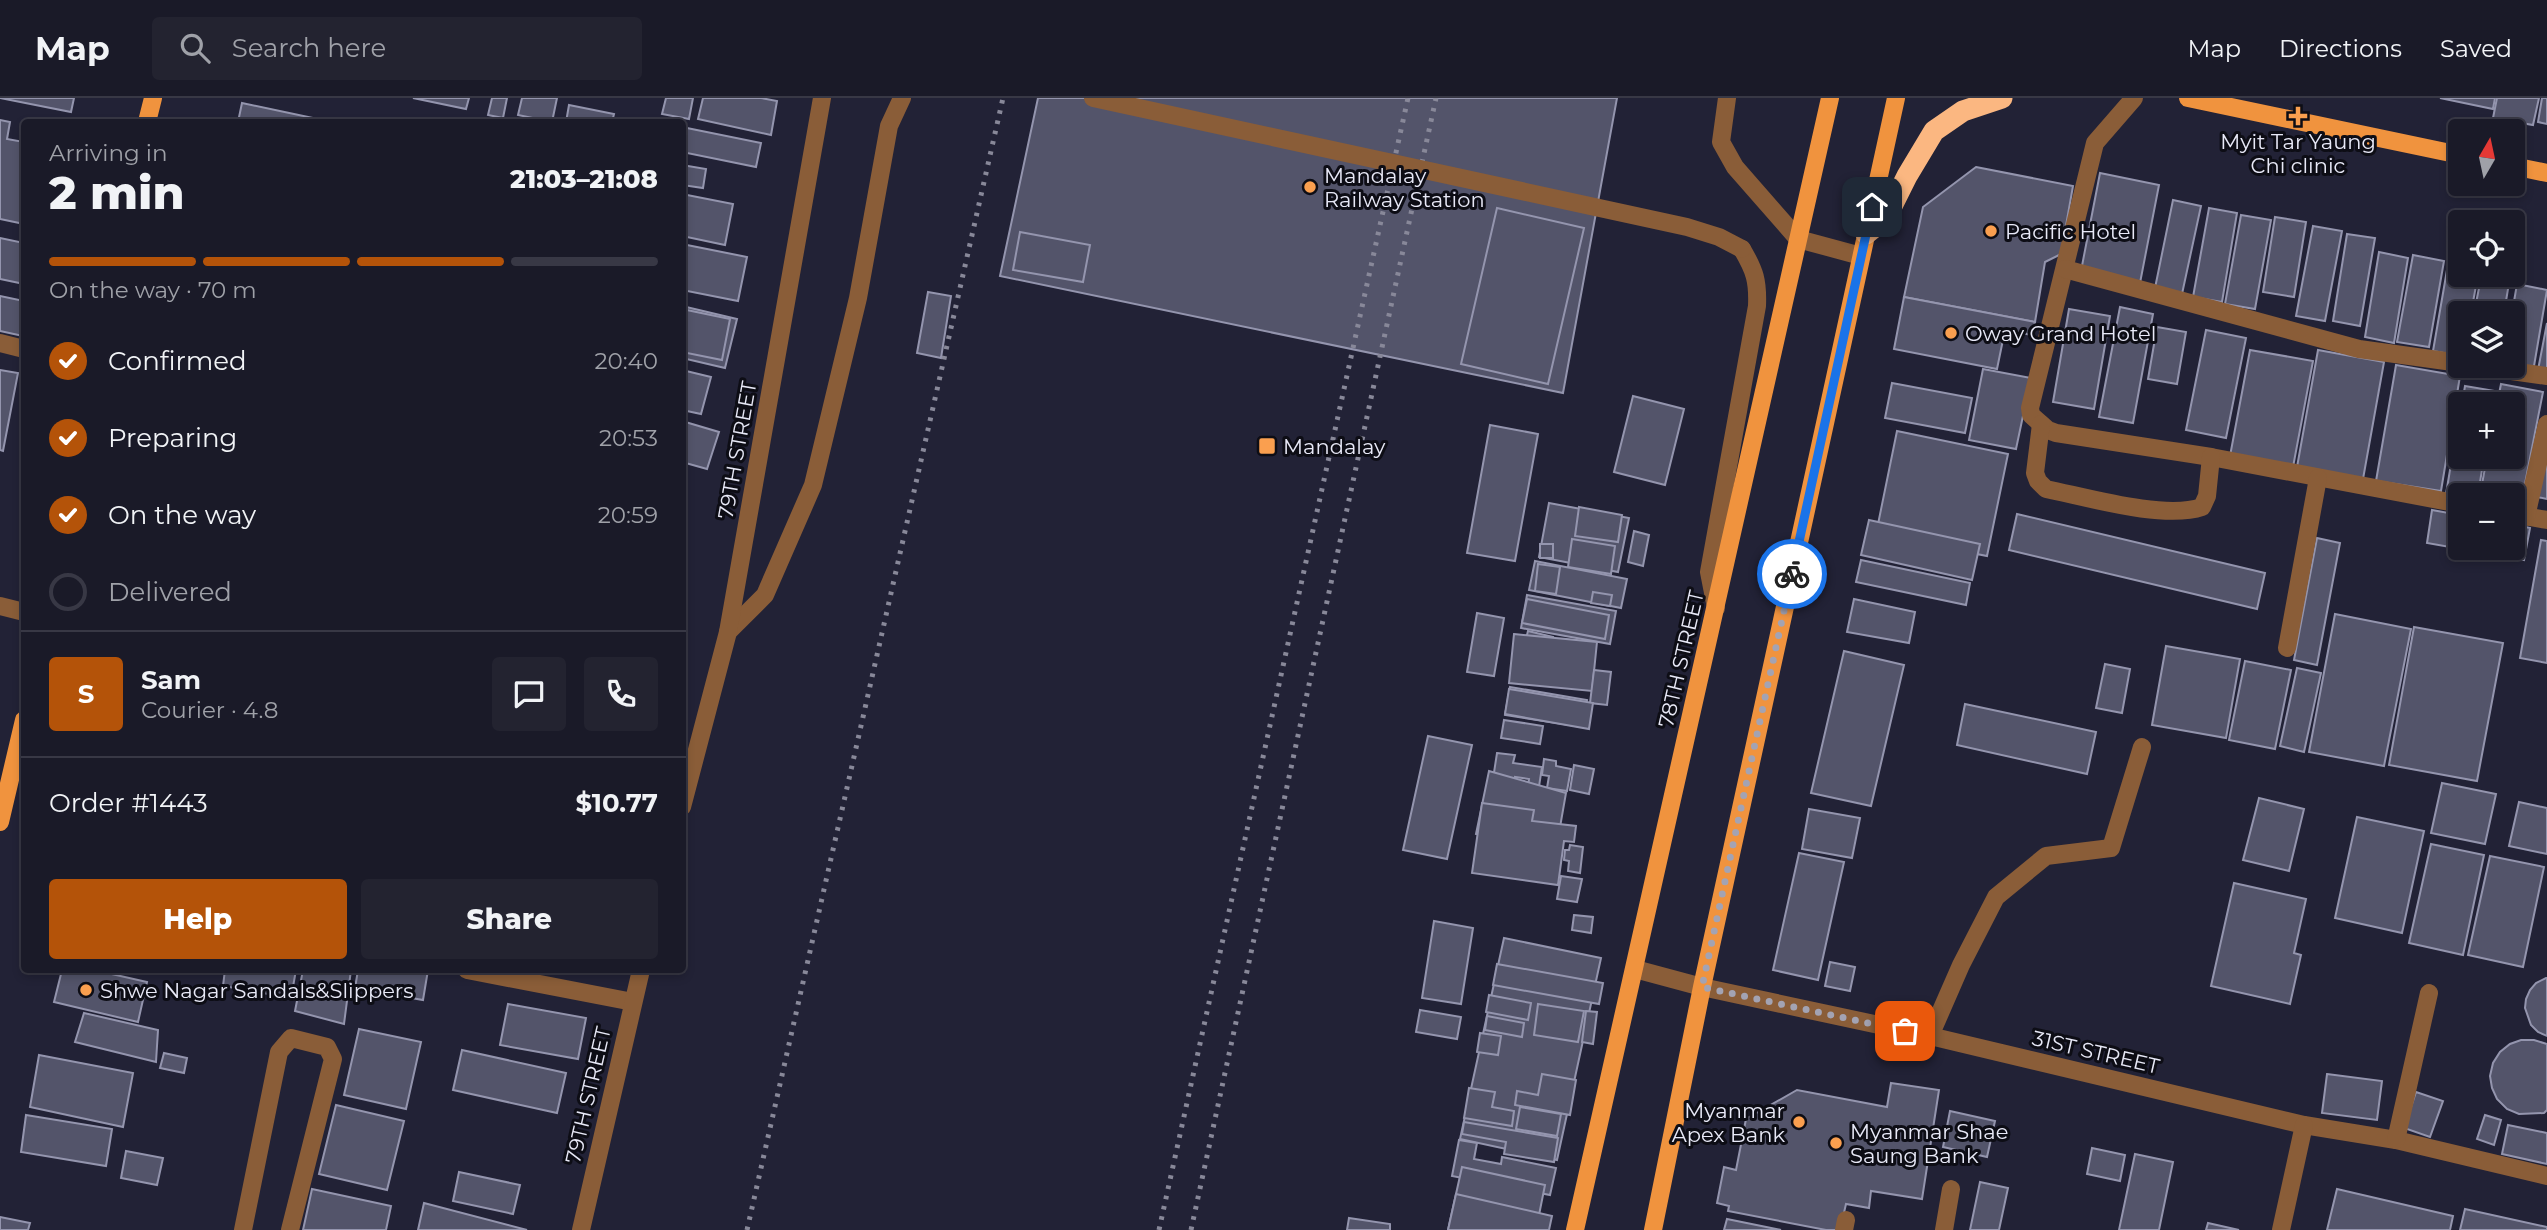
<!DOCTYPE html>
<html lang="en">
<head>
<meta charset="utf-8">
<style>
	:root { --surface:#1a1a28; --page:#232330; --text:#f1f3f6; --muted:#9fa1a8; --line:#383845; --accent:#b45309 }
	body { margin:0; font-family:Montserrat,sans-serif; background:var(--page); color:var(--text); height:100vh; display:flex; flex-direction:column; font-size:26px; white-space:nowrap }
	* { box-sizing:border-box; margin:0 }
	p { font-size:23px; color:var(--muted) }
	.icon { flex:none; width:38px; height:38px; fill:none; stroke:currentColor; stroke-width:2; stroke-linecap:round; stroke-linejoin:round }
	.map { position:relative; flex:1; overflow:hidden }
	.side { position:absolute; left:21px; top:21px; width:665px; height:854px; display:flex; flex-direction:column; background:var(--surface); border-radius:7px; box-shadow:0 4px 10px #0003,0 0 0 2px var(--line) }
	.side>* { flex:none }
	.needle { width:46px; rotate:9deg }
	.tools { position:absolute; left:2448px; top:21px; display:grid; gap:14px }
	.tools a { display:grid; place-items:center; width:77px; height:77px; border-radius:7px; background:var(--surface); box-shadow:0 4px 10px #0003,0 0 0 2px var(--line); font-size:35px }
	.pin { position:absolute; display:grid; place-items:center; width:60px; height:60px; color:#fff; margin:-30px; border-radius:14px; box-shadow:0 4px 10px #0006 }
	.courier { position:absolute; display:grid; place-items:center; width:70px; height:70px; margin:-35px; border:5px solid #1a73e8; border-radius:50%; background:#fff; color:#222; box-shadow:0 2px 9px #0007 }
	.head em { font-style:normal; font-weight:800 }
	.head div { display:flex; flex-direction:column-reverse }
	.head { display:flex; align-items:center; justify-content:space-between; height:119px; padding:0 28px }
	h1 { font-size:46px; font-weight:800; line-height:52px }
	.bar { display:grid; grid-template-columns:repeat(4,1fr); gap:10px 7px; align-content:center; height:84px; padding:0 28px }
	.bar i { height:9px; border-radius:5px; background:var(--line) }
	.bar .current { background:var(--accent) }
	.bar p { grid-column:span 4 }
	.line { display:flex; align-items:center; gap:18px; padding:0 28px; border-top:2px solid var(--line) }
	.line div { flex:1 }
	.round { display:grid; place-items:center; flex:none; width:74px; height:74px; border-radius:7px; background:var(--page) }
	ol { padding:0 28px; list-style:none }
	li { display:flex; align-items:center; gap:21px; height:77px }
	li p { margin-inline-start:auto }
	li .icon { padding:7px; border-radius:50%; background:var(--accent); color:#fff; stroke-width:4 }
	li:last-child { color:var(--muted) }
	li i { width:38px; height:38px; border:4px solid var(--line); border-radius:50% }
	.button { display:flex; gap:14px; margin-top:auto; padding:14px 28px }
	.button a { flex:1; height:80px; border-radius:7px; background:var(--accent); color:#fff; font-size:28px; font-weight:800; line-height:80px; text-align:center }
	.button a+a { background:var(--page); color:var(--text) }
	header { display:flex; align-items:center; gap:42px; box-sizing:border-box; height:98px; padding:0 35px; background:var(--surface); border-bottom:2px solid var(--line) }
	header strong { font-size:33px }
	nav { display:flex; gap:38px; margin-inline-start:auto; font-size:24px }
	.search { width:490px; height:63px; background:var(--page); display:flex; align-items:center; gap:18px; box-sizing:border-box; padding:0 24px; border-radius:7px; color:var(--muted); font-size:26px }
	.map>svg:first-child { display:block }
</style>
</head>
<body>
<header>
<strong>Map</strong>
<div class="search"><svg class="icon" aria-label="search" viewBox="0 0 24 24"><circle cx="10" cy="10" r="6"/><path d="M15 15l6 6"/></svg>Search here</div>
<nav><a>Map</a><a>Directions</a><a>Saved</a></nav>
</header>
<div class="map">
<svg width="2547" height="1132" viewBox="0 0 2547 1132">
	<rect width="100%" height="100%" fill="#222236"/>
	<g fill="#53546a" stroke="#9495ae" stroke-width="2">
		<polygon points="0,0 74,0 71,14"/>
		<polygon points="413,0 469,0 466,11"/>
		<polygon points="492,0 507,0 503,20 488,17"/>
		<polygon points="522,0 557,0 552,24 518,17"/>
		<polygon points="666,0 693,0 689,21 662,16"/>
		<polygon points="703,0 761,0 777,3 771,37 698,21"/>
		<polygon points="1038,0 1617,0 1563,295 1000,178"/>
		<polygon points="2440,0 2495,0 2493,11"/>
		<polygon points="2497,0 2539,0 2533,27 2493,20"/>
		<polygon points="2542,0 2547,0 2547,26 2538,24"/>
		<polygon points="242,5 313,20 312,24 238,24"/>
		<polygon points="569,7 614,16 612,24 566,24"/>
		<polygon points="0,22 10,24 7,41 24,44 24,126 0,121"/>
		<polygon points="682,29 761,45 756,69 682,54"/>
		<polygon points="682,67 706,71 703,90 682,87"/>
		<polygon points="1976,69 2073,88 2061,156 2045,164 2035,224 1904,199 1923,109"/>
		<polygon points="2100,75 2159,87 2140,185 2081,173"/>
		<polygon points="682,96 733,106 725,147 682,138"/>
		<polygon points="2173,102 2201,108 2182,196 2155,190"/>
		<polygon points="1497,110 1584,130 1548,286 1461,266"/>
		<polygon points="2209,110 2237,115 2222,204 2193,199"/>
		<polygon points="2241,117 2271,122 2255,211 2225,206"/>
		<polygon points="2275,119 2306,124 2294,199 2263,194"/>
		<polygon points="2313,128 2342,133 2325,223 2296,218"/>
		<polygon points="1020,134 1090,147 1083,184 1013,172"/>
		<polygon points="2347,136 2375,140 2360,228 2333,223"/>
		<polygon points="0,140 24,145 24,186 0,181"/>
		<polygon points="682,146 747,159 738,203 682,192"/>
		<polygon points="2379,154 2408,160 2394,245 2365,239"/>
		<polygon points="2413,157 2444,163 2429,249 2397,244"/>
		<polygon points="2447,172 2460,174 2460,177 2478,177 2471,215 2460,215 2460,258 2433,253"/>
		<polygon points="2481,180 2509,185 2504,215 2474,215"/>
		<polygon points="2517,186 2547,192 2533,274 2513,268 2512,215"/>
		<polygon points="928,194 951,198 941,260 917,255"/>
		<polygon points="0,198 24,203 23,238 0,233"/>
		<polygon points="1904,199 2035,224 2032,237 2005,232 1997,271 1894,251"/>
		<polygon points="682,208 737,221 725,270 682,260"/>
		<polygon points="2120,209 2153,216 2133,325 2099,319"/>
		<polygon points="682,211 730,221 722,262 682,254"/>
		<polygon points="2069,211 2110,218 2094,311 2053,304"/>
		<polygon points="2547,225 2547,274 2538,272"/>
		<polygon points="2157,229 2186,234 2177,286 2148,281"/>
		<polygon points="2206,232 2246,240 2226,340 2186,332"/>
		<polygon points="2250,252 2313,263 2293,369 2230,358"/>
		<polygon points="2318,252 2384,264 2363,381 2297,369"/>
		<polygon points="2396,267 2460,278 2441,393 2376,383"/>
		<polygon points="1983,271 2031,280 2016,351 1969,342"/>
		<polygon points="0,272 18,275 3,353 0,352"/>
		<polygon points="682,272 711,279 701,316 682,312"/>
		<polygon points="1892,285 1972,300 1965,335 1885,320"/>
		<polygon points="2501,286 2543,294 2520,411 2513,410 2513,397 2480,397 2487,359 2513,359 2513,306 2497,306"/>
		<polygon points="2465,288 2495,293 2493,306 2462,306"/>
		<polygon points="1633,298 1684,311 1665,387 1614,374"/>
		<polygon points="2460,312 2460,359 2484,359 2478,397 2446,396"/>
		<polygon points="682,323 719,334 707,371 682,364"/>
		<polygon points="1490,327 1538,336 1515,463 1467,455"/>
		<polygon points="1897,333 2008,356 1987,458 1876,436"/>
		<polygon points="2547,346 2547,401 2537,399"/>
		<polygon points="1549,405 1629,420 1618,474 1539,459"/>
		<polygon points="1579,409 1622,417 1618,444 1575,438"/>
		<polygon points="2432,412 2460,417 2460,450 2513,450 2513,426 2530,430 2524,462 2427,445"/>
		<polygon points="2017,416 2265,475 2257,511 2009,452"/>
		<polygon points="1869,422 1980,446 1972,482 1861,457"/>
		<polygon points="1634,433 1649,437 1643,468 1628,464"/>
		<polygon points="2317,440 2340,445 2317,567 2294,562"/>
		<polygon points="1572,441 1615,448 1611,476 1568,469"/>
		<polygon points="2541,442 2547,443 2547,565 2520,560"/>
		<rect x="1540" y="446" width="13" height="14"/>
		<polygon points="1861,462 1970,485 1966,507 1856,484"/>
		<polygon points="1535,463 1627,481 1621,510 1529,492"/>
		<polygon points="1538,466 1560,469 1556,496 1535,493"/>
		<polygon points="1593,494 1612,497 1610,508 1591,505"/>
		<polygon points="1527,497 1616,513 1610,546 1521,530"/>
		<polygon points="1527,501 1609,517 1605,541 1522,525"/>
		<polygon points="1854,501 1915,514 1909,545 1847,534"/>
		<polygon points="1477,515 1504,520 1494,578 1467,574"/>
		<polygon points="2335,516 2411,531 2384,668 2309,654"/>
		<polygon points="2414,529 2503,545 2477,683 2389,667"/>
		<polygon points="1528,533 1553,539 1549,556 1534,552 1531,562 1521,560"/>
		<polygon points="1514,536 1597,544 1592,593 1509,585"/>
		<polygon points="2166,548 2240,561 2226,640 2152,627"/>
		<polygon points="1844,553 1904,567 1871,708 1811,695"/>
		<polygon points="2245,563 2291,572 2275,651 2229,642"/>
		<polygon points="2105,566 2130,571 2122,615 2096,610"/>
		<polygon points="2297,570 2321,575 2304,654 2280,648"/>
		<polygon points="1594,572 1611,574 1607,607 1590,605"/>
		<polygon points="1510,589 1587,602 1583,629 1505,617"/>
		<polygon points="1509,591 1593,605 1589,631 1505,616"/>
		<polygon points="1965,606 2096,634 2087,676 1957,647"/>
		<polygon points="1504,622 1543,628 1540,646 1501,640"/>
		<polygon points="1428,638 1472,647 1447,761 1403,752"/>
		<polygon points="1497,655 1515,657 1513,665 1542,669 1538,695 1527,694 1529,681 1515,679 1514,691 1503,689 1505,682 1493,681"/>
		<polygon points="1544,661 1556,663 1556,668 1571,671 1567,693 1547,690 1549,678 1542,677"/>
		<polygon points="1574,667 1594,671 1589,696 1570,692"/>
		<polygon points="1489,673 1566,695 1556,752 1476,736"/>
		<polygon points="2442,685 2496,696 2485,746 2431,735"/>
		<polygon points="2259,700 2304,711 2289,773 2243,762"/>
		<polygon points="2519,704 2547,710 2547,756 2509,748"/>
		<polygon points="1482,705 1534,712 1532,723 1576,728 1574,744 1564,743 1558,787 1472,775"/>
		<polygon points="1809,711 1860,720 1852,760 1802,751"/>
		<polygon points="2357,719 2424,733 2402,835 2335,820"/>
		<polygon points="2431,746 2484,757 2463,857 2409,845"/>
		<polygon points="1570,747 1583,749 1580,775 1568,773 1569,763 1564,762 1565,752 1569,752"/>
		<polygon points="1799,755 1844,764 1818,882 1773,872"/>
		<polygon points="2490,758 2544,769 2523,869 2468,857"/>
		<polygon points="1561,778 1582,781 1577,804 1557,801"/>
		<polygon points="2234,785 2306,801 2294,855 2301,857 2290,906 2211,888"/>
		<polygon points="1574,817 1593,819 1591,835 1572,832"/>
		<polygon points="1434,823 1473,830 1461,906 1422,900"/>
		<polygon points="1504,840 1601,860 1557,1062 1460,1041"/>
		<polygon points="1830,864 1855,869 1850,893 1825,888"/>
		<polygon points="1497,866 1603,885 1599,906 1493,887"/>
		<polygon points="62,872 94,872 147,884 138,924 54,904"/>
		<polygon points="225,872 296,872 291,900 223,888"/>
		<polygon points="303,872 351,872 344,926 295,913"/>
		<polygon points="358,872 428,872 423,902 355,890"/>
		<polygon points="2546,880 2547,880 2547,938 2538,934 2531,927 2525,910 2526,901 2530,892 2536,885"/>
		<polygon points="1489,897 1531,905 1528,922 1486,914"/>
		<polygon points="508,906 586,920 578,961 500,947"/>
		<polygon points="1538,906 1584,913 1578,944 1534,937"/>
		<polygon points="1420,912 1461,919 1457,941 1416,934"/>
		<polygon points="1586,913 1597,914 1593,946 1582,944"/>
		<polygon points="84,915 158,932 156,964 75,944"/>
		<polygon points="1487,918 1524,925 1522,939 1485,932"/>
		<polygon points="359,931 421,944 406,1011 344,997"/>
		<polygon points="1480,935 1501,938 1498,957 1477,954"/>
		<polygon points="2521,942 2534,942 2547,946 2547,1012 2544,1015 2519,1016 2507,1011 2497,1001 2492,990 2490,978 2493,965 2500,954 2510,946"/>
		<polygon points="462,952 566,975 557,1015 453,992"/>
		<polygon points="164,955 187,960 184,975 160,970"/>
		<polygon points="39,957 133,975 123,1029 30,1009"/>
		<polygon points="1542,976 1576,982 1570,1017 1515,1007 1517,993 1538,997"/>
		<polygon points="2327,976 2382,983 2377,1022 2322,1015"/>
		<polygon points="1891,985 1939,992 1922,1101 1871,1093 1869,1110 1846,1106 1840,1132 1826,1132 1728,1113 1729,1108 1717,1105 1724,1069 1736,1072 1746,1021 1797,992 1887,1009"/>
		<polygon points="1469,990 1495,994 1492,1009 1514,1013 1512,1028 1464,1020"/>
		<polygon points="2416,994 2443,1003 2430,1039 2404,1030"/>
		<polygon points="336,1007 404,1023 387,1092 319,1076"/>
		<polygon points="1520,1009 1561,1016 1557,1038 1516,1031"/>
		<polygon points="1950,1013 1995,1023 1987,1059 1943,1049"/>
		<polygon points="26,1017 112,1031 106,1068 21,1054"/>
		<polygon points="2485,1017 2501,1022 2494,1047 2477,1041"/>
		<polygon points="1464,1024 1558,1040 1554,1064 1504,1056 1506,1044 1462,1036"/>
		<polygon points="2508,1027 2547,1035 2547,1066 2502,1056"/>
		<polygon points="1459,1042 1477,1045 1474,1061 1501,1066 1502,1059 1556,1070 1550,1097 1452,1078"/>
		<polygon points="2092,1050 2125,1057 2120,1083 2087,1076"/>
		<polygon points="126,1053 163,1060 157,1087 121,1080"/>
		<polygon points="2135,1056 2173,1064 2159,1132 2119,1132"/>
		<polygon points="1462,1069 1545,1087 1536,1132 1448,1132"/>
		<polygon points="459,1074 520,1087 513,1116 453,1103"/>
		<polygon points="1980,1084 2008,1090 1999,1132 1970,1132"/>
		<polygon points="312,1091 391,1108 386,1132 303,1132"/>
		<polygon points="2337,1091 2453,1118 2450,1132 2327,1132"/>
		<polygon points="1456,1096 1552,1118 1549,1132 1448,1132"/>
		<polygon points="424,1105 527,1132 418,1132"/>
		<polygon points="2465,1111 2547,1129 2547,1132 2460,1132"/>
		<polygon points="0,1119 30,1125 28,1132 0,1132"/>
		<polygon points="1349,1120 1390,1126 1390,1132 1347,1132"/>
		<polygon points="1727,1121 1781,1132 1724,1132"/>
		<polygon points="2208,1125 2239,1132 2206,1132"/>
	</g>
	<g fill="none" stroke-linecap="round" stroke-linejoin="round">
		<g stroke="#8a5d38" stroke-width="18">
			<polyline points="1727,0 1721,44 1735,69 1798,141 1861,158"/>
			<polyline points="2134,0 2095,45 2030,310 2031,317 2048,332 2056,335 2211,359 2460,406"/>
			<polyline points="2065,171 2359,251 2460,265"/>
			<polyline points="0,245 24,251"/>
			<polyline points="2476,268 2547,278"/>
			<path d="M2041 326 2035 375 2038 383 2046 391C2086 399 2164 422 2202 409L2207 398 2211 359"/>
			<polyline points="2513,416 2547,422"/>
			<polyline points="2526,419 2547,326"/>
			<polyline points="0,508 24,514"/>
			<path d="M1716 510 1709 474 1757 208C1758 183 1755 173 1742 151"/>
			<polyline points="728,534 765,497 813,387 858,200 889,28 902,0"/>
			<polyline points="2287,550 2318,380"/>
			<polyline points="682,709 728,534 822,0"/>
			<polyline points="1635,871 1702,889 1930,938 2304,1027 2396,1042 2547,1078"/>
			<polyline points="467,872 633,904"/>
			<polyline points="1930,938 1961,867 1996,799 2046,758 2111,750 2142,649"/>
			<polyline points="2396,1042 2429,895"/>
			<polyline points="243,1132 279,954 291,940 327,949 333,961 290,1132"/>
			<polyline points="581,1132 641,872"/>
			<polyline points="1844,1132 1846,1122"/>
			<polyline points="1944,1132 1951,1091"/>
			<polyline points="2281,1132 2304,1027"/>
		</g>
		<g stroke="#f0933e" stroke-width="18">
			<polyline points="2188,0 2460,57"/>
			<polyline points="147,24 153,0"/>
			<polyline points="2513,68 2547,75"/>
			<polyline points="0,724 24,622"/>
			<polyline points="1575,1132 1830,0"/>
			<polyline points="1653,1132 1702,889 1896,0"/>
		</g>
		<polyline stroke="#fbb781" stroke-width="21" points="1866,136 1886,120 1907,78 1934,33 1963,13 2002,0"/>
		<g stroke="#889" stroke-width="5" stroke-dasharray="3.5 7" stroke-linecap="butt">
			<polyline points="747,1132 1003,0"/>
			<polyline points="1159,1132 1408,0"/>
			<polyline points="1191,1132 1436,0"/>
		</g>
		<polyline stroke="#8a5d38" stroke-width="18" points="1093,0 1687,129 1719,139 1742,151"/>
	</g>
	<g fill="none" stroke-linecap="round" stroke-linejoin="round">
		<polyline stroke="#a3a3b3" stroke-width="7" stroke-dasharray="0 12.6" points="1792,476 1702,889 1905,933"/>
		<polyline stroke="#1a73e8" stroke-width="9" points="1792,476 1872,109"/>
	</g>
	<g fill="#fa9f4f" stroke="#0d0d15" stroke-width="2.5">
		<path d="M2294.5 7.5h7v7h7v7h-7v7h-7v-7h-7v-7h7z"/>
		<circle cx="1310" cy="89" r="7"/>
		<circle cx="1991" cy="133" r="7"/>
		<circle cx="1951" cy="235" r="7"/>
		<rect x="1258" y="339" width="18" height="18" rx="3.5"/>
		<circle cx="86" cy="892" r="7"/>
		<circle cx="1799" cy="1024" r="7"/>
		<circle cx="1836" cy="1045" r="7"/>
	</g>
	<g text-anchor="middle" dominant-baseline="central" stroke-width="6" stroke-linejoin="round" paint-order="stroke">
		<g font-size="21" fill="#e8e9f7" stroke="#0d0d15" text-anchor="start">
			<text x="2298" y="43" text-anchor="middle">Myit Tar Yaung<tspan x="2298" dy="24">Chi clinic</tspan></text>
			<text x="1324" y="77">Mandalay<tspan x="1324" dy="24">Railway Station</tspan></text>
			<text x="2005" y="133">Pacific Hotel</text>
			<text x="1965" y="235">Oway Grand Hotel</text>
			<text x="1283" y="348">Mandalay</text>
			<text x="100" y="892">Shwe Nagar Sandals&amp;Slippers</text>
			<text x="1785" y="1012" text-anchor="end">Myanmar<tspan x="1785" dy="24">Apex Bank</tspan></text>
			<text x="1850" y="1033">Myanmar Shae<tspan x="1850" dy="24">Saung Bank</tspan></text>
		</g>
		<g font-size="21" fill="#e8e9f7" stroke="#0d0d15">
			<text transform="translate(737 352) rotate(-80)">79TH STREET</text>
			<text transform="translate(1681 561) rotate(-77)">78TH STREET</text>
			<text transform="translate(2096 954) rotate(13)">31ST STREET</text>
			<text transform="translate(588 997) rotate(-77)">79TH STREET</text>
		</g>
	</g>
</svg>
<div class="tools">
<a><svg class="needle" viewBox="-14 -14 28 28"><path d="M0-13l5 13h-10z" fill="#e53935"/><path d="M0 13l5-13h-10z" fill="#9fa1a8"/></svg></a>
<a><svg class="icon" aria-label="locate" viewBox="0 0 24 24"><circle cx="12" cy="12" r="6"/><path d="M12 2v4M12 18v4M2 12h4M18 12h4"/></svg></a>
<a><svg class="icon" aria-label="layers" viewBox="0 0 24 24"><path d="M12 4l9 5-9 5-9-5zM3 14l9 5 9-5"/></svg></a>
<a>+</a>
<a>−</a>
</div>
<div class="pin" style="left:1905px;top:933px;background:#ea580c"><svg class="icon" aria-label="bag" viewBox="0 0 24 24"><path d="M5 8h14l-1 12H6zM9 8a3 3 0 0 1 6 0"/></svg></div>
<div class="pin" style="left:1872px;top:109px;background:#1f2937"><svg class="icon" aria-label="home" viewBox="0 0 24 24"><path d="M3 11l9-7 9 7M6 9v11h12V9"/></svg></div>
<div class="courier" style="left:1792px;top:476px"><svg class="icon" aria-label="bike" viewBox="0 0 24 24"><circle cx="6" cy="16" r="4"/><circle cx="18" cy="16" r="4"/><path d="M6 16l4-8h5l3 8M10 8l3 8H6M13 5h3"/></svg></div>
<section class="side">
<div class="head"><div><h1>2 min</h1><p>Arriving in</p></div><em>21:03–21:08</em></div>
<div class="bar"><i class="current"></i><i class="current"></i><i class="current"></i><i></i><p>On the way · 70 m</p></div>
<ol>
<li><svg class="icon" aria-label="check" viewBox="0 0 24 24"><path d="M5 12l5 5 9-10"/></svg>Confirmed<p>20:40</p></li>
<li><svg class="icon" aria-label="check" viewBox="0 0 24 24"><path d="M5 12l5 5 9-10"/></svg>Preparing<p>20:53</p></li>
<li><svg class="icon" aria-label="check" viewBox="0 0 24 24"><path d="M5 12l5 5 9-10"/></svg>On the way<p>20:59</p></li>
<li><i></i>Delivered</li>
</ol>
<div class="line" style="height:126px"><b class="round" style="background:var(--accent);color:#fff">S</b><div><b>Sam</b><p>Courier · 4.8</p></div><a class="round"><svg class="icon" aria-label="chat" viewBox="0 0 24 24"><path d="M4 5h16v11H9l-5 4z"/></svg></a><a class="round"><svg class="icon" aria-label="phone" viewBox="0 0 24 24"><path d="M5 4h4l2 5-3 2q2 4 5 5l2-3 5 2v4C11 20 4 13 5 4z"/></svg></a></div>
<div class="line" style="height:91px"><div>Order #1443</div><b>$10.77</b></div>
<div class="button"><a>Help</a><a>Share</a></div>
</section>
</div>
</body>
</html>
